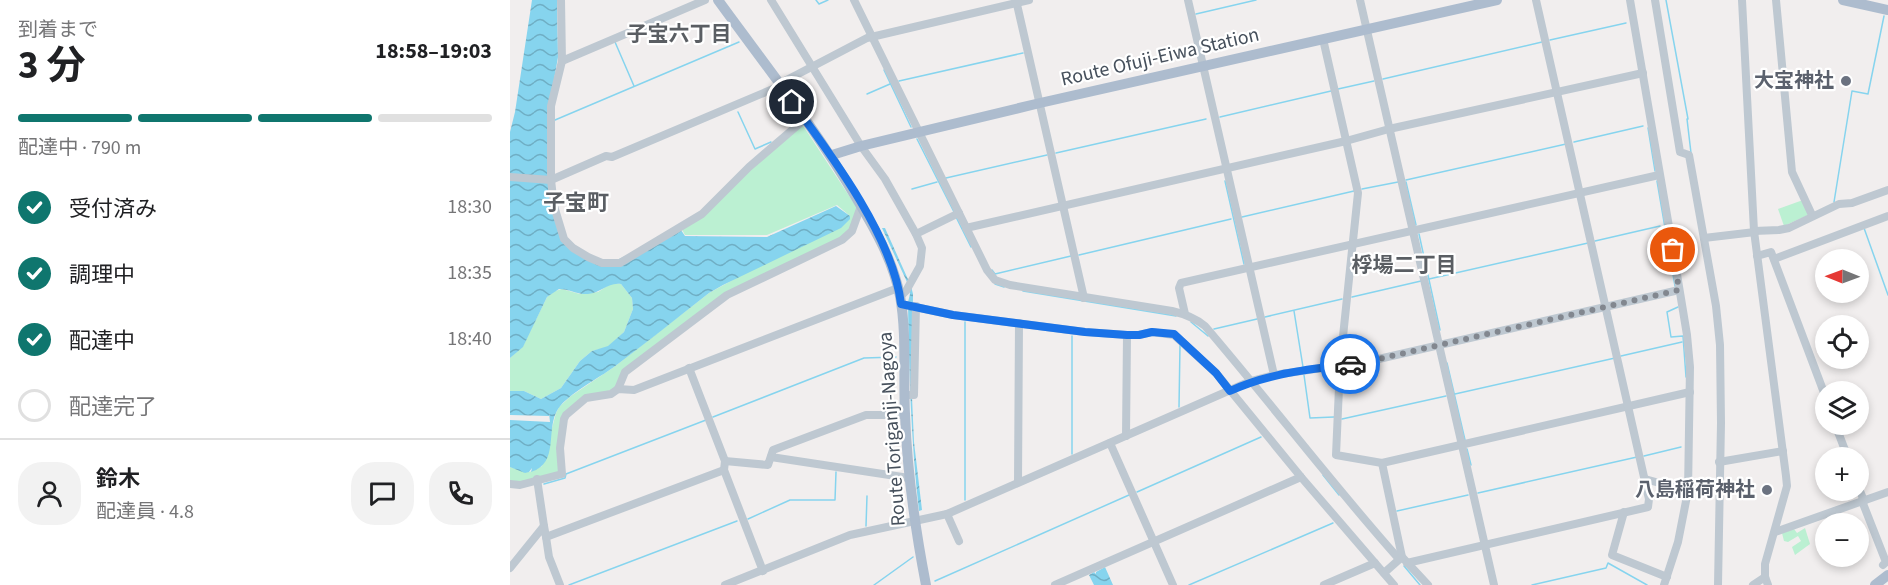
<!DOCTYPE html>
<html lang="ja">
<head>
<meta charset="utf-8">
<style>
	:root { --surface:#fff; --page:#f2f2f2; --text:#202124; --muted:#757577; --line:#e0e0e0; --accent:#0f766e }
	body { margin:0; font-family:"Source Sans 3","Noto Sans JP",sans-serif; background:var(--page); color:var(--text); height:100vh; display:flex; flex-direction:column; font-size:22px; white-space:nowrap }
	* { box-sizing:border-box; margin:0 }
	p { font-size:20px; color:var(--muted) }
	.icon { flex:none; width:33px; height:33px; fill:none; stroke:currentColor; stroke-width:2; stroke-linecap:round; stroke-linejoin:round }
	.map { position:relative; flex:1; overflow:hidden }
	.side { display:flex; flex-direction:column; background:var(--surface); width:510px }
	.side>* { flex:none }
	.needle { width:39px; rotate:271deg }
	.fabs { position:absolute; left:1305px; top:249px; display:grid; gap:12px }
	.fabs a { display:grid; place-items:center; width:54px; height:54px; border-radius:50%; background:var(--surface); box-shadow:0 3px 9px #0003; font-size:30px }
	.pin { position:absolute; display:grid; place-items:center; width:51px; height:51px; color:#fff; margin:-26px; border:3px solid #fff; border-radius:50%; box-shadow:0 2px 6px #0007 }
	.courier { position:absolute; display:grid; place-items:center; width:60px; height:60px; margin:-30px; border:4px solid #1a73e8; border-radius:50%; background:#fff; color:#222; box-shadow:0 2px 8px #0007 }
	.head em { font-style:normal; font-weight:700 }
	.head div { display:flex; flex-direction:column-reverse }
	.head { display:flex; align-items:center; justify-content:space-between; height:102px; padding:0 18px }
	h1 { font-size:39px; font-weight:700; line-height:45px }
	.bar { display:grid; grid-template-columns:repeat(4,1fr); gap:9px 6px; align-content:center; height:72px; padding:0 18px }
	.bar i { height:8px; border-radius:4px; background:var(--line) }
	.bar .active { background:var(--accent) }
	.bar p { grid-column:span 4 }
	.line { display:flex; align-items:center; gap:15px; padding:0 18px; border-top:2px solid var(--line) }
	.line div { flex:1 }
	.round { display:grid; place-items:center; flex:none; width:63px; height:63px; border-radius:24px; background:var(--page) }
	ol { padding:0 18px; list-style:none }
	li { display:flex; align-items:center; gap:18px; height:66px }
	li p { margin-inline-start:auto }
	li .icon { padding:6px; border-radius:50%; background:var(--accent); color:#fff; stroke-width:4 }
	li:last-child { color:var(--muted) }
	li i { width:33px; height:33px; border:3px solid var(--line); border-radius:50% }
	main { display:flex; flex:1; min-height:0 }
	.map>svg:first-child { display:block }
</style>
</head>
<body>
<main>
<section class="side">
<div class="head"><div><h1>3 分</h1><p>到着まで</p></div><em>18:58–19:03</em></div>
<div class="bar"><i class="active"></i><i class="active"></i><i class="active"></i><i></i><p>配達中 · 790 m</p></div>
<ol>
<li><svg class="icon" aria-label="check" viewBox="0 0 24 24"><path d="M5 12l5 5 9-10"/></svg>受付済み<p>18:30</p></li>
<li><svg class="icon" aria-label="check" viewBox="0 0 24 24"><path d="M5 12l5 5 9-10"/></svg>調理中<p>18:35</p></li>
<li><svg class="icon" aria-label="check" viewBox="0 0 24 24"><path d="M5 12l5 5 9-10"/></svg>配達中<p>18:40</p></li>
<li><i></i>配達完了</li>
</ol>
<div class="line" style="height:108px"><a class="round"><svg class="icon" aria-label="person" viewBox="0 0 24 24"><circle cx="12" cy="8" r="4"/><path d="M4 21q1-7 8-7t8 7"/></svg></a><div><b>鈴木</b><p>配達員 · 4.8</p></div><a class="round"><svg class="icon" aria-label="chat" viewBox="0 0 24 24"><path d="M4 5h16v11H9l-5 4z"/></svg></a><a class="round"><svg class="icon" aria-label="phone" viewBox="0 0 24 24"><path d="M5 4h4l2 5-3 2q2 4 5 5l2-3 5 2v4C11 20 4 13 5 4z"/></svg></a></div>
</section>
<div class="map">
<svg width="1378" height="585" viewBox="0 0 1378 585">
	<defs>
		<pattern id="water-waves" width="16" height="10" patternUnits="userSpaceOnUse" patternTransform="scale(1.5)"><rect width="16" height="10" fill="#86d4ee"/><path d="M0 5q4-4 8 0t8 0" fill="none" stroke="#6faec4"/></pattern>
	</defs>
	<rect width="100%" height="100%" fill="#f1eeee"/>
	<g fill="#bbf0d2">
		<path d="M290 121 349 211 337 234 223 290 118 367 105 389 77 397 55 413 52 471 10 483 0 481V467C18 470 13 477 32 466L46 413 49 407 61 396 104 367 199 293 340 216 327 205 257 235H175L169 224 192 212Z"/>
		<polygon points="1293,200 1298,215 1274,226 1268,209"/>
		<polygon points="102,283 111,284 122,298 123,309 114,332 98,347 82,351 70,361 51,388 31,399 14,391 0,391 0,358 13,346 37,297 45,291 52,289 70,294 88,292"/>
		<polygon points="1295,528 1300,544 1285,555 1282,547 1291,541 1288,536 1278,542 1274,541 1272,533 1284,529 1287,533"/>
	</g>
	<g fill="url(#water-waves)">
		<path d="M22 0H47L48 57 37 121 39 197 52 241 94 266 171 230 175 236 257 237 326 206 340 216V219L331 228 213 285 199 293C167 318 136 343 104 367 89 378 58 394 48 409 35 429 50 463 21 472L22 468 19 472 15 473 0 467V420L40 422 39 413V416L0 415V391H14L31 399 51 388 70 361 82 351 98 346 114 332 123 309 122 298 111 284C98 282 91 293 78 294 68 295 59 289 49 289L37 297 13 347 0 358V132L5 112Z"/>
		<path d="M372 228H375L401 286 403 294 402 397 404 442 412 510 409 511C401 441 399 373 398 302L400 294 397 282Z"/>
		<polygon points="595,567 603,585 584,585 579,575 584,572 586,574 586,572"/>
	</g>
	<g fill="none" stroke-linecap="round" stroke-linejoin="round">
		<g stroke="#86d4ee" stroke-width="1.5">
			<polyline points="306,0 309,4 318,0"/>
			<polyline points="1156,0 1178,119 1177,119 1181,153"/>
			<polyline points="686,14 746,0"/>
			<polyline points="1040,40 1116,23"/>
			<polyline points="105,42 124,86"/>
			<polyline points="374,70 401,127"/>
			<polyline points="873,79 1032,42"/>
			<polyline points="389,81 513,53"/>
			<polyline points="828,89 864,81"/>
			<polyline points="357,94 380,84"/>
			<polyline points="228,112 245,149 261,142"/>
			<polyline points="710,117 821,91"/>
			<polyline points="45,120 229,42"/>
			<polyline points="1138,128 1145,171"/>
			<polyline points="407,139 444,212"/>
			<polyline points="1064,142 1133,126"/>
			<polyline points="546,153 696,119"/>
			<polyline points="436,178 537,155"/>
			<polyline points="896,180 1056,144"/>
			<polyline points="715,181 734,264"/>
			<polyline points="1147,181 1165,286"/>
			<polyline points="896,182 906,225"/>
			<polyline points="402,189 427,182"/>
			<polyline points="852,189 888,182"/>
			<polyline points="1324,202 1342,91 1358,94 1374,16"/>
			<polyline points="446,217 461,247"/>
			<polyline points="732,217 844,191"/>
			<polyline points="1354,228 1378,295"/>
			<polyline points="909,234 930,330"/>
			<polyline points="1085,241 1150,226"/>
			<polyline points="569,255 721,219"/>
			<polyline points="482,270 485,274 561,256"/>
			<polyline points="919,279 1078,243"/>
			<polyline points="485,284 494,287"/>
			<polyline points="513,291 666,316"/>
			<polyline points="842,297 911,281"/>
			<polyline points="1168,307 1157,312 1161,337 1173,336 1176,377"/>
			<polyline points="784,311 793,367"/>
			<polyline points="755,317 832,299"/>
			<polyline points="681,322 698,336"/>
			<polyline points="704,329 747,319"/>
			<polyline points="1111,356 1172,342"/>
			<polyline points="937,363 955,440"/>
			<polyline points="794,375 800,418 824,417"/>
			<polyline points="945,394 1105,358"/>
			<polyline points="669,407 670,345"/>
			<polyline points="203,417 354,358 386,357"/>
			<polyline points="832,419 936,396"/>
			<polyline points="957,449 961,465"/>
			<polyline points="562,454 562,336"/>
			<polyline points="1134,456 1171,447"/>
			<polyline points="813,475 829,495"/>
			<polyline points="34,484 55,478 56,474 196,420"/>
			<polyline points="627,492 751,437"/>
			<polyline points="968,493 1127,457"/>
			<polyline points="455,500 455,322"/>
			<polyline points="887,511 958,495"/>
			<polyline points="238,519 280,500 325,500 326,472"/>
			<polyline points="356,526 357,496"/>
			<polyline points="894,566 910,585"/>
			<polyline points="425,581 619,495"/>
			<polyline points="59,585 227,521"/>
			<polyline points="364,585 403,557"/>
			<polyline points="679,585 823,523"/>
			<polyline points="1022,585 1096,568 1098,563 1137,585"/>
		</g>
		<g stroke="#bec8d1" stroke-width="8">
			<polyline points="51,0 52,61 41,106 41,180 44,206 54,239 63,248 78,257 92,263 110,263 192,214 239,167 295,119"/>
			<polyline points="261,0 351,146 375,179 406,234 412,248 410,266 396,291 390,297"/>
			<path d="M344 0 477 270 485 280 500 285 662 311C675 314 685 318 695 326 761 403 822 484 889 559"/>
			<polyline points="506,0 574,298"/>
			<polyline points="678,0 764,375"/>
			<polyline points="850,0 984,585"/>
			<polyline points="1120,0 1163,250 1177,335 1180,367 1178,491 1168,542 1154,585"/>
			<polyline points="1145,0 1170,152 1179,155 1206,306 1210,345 1211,423 1208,585"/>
			<polyline points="1232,0 1244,231 1276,476 1277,486 1255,564 1255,577 1258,585"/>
			<polyline points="1266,0 1282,172 1302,215"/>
			<polyline points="813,39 848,193 830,365 826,455 872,463 1180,392"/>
			<polyline points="52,61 195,0"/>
			<polyline points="269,84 357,38 519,0"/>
			<polyline points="0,177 41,180 96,156 102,157 270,86"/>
			<polyline points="456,228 836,141 879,129 1133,73"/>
			<polyline points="1244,231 1269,230 1279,228 1329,204 1342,203 1378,190"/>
			<polyline points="406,234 449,213"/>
			<polyline points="1194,238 1245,232"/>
			<polyline points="1247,256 1261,252 1316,398"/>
			<polyline points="1264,259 1378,216"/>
			<polyline points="391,304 443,315 575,332 617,335 629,335 642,332 664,335 706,373 791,477 884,585"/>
			<polyline points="675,314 669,288 671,283 1149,175"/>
			<polyline points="179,368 215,461 214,470 253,571"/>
			<polyline points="108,389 115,372 217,295 332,240 342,231 351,206"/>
			<polyline points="394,395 404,395 406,306"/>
			<polyline points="1325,424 1338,458"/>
			<polyline points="616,436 617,335"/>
			<polyline points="600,443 663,585"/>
			<polyline points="261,457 399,478"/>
			<polyline points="215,461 258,465 263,450 356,415 395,415"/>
			<polyline points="1209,462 1273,451"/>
			<polyline points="872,463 892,557 918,585"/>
			<polyline points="27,479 34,526"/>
			<polyline points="1135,479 1178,491"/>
			<polyline points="508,482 509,323"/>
			<polyline points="0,484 10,485 52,474 50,448 54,419 56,415 76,398 101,394 108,389 124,390 388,288"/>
			<polyline points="1348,486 1354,501"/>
			<polyline points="1352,501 1376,562 1373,565"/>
			<polyline points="1114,512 1102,555 1157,577"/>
			<polyline points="437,514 449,541"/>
			<polyline points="1265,532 1378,492"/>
			<polyline points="36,537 39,557 50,585"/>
			<polyline points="897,563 1138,507 1139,499 1026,0"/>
			<polyline points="0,568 34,526 36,537 214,470"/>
			<polyline points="874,573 892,557"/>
			<polyline points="215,585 340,535 437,514 741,381 764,375 860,361 1169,290"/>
			<polyline points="545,585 791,477"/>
			<polyline points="814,585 865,563"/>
			<polyline points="1243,585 1255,577"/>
		</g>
		<g stroke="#adbcce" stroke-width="10">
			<path d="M208 0C256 66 307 130 348 201 366 231 383 261 390 296 397 334 393 375 395 414 397 472 405 528 416 585"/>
			<polyline points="1333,0 1378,10"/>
			<polyline points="322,155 351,146 530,103 987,0"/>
			<polyline points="1365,585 1378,575"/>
		</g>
	</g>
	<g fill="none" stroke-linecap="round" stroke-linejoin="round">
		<polyline stroke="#82878f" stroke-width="6" stroke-dasharray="0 10.8" points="840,364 860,361 1169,290 1163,250"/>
		<path stroke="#1a73e8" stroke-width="8" d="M282 102C322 156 383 237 391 304L443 315 575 332 617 335H629L642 332 664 334 706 373 720 391C758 373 798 370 840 364"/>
	</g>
	<g fill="#6b7280" stroke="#fff" stroke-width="2">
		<circle cx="1336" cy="81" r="6"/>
		<circle cx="1257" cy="490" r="6"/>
	</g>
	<g text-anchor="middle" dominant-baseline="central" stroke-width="4.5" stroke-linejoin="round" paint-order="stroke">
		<g font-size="20" fill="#46505c" stroke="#fff">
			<text transform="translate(650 57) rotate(-13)">Route Ofuji-Eiwa Station</text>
			<text transform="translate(382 429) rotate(-94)">Route Toriganji-Nagoya</text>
		</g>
		<g font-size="20" font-weight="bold" fill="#5b616d" stroke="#fff" text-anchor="end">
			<text x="1324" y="81">大宝神社</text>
			<text x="1245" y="490">八島稲荷神社</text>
		</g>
		<g font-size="21" font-weight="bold" fill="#5a5e63" stroke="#fff">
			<text x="169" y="34">子宝六丁目</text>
			<text x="894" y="265">桴場二丁目</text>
		</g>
		<g font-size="22" font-weight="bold" fill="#5a5e63" stroke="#fff">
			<text x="66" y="203">子宝町</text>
		</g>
	</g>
</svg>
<div class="fabs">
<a><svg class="needle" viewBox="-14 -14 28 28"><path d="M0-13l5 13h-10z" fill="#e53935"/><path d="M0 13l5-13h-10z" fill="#757577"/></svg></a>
<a><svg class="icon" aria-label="locate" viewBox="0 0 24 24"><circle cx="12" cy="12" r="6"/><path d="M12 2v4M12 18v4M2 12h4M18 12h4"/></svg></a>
<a><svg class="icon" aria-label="layers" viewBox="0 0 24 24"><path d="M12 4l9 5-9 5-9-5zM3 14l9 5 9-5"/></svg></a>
<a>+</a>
<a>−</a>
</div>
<div class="pin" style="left:1163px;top:250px;background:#ea580c"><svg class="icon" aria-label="bag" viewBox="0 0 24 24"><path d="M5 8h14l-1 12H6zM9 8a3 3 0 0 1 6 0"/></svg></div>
<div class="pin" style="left:282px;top:102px;background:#1f2937"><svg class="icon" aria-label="home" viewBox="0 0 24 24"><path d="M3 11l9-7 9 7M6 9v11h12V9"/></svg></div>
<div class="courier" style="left:840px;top:364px"><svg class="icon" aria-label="car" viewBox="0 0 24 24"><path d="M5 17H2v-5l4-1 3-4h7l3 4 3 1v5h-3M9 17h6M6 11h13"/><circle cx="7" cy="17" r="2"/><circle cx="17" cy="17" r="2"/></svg></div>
</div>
</main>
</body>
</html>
